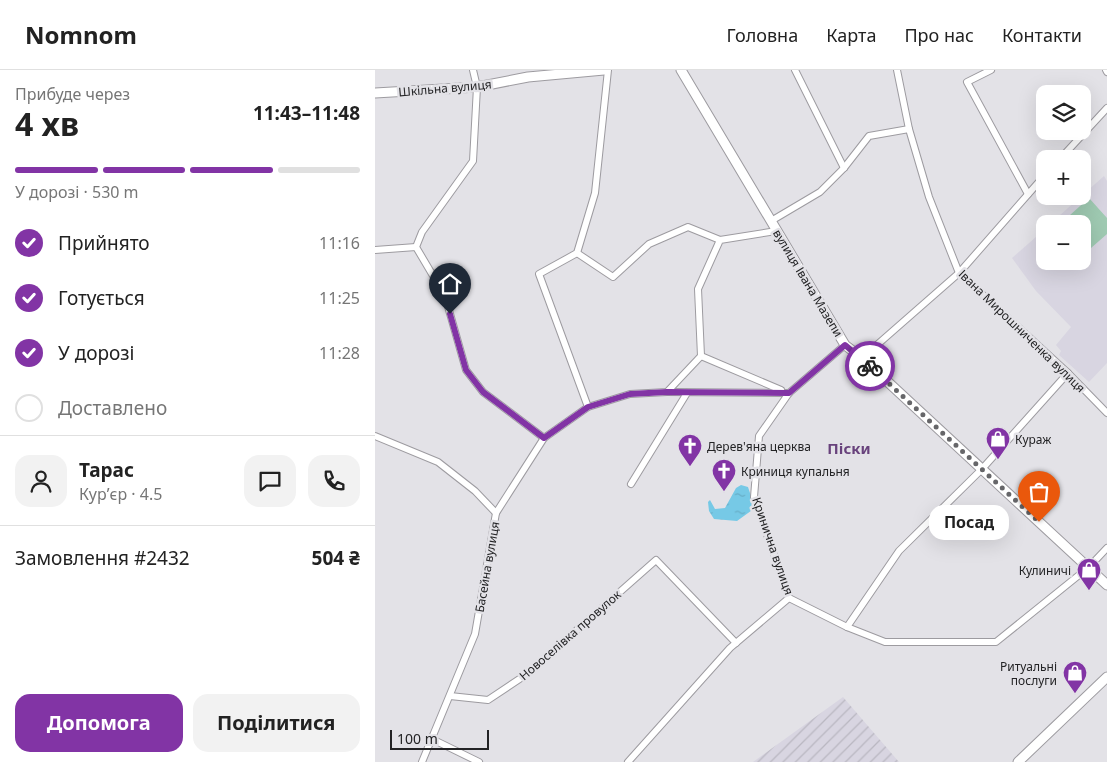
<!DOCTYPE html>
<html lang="uk">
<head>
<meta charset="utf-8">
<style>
	:root { --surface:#fff; --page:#f2f2f2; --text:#222; --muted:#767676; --line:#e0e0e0; --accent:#8234a5 }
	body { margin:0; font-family:"Noto Sans",sans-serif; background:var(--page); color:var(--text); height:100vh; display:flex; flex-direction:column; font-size:19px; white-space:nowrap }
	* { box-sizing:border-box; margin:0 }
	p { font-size:16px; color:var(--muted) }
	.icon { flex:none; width:28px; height:28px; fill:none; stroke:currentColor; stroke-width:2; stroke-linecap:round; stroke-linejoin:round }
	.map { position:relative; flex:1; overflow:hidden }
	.details { display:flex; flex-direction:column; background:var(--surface); width:375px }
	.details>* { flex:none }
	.tools { position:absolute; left:661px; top:15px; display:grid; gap:10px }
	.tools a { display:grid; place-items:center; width:55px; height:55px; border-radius:10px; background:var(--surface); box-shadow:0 5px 20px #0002; font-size:25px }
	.scale { position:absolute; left:15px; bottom:12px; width:99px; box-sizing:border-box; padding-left:5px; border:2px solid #232325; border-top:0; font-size:14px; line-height:18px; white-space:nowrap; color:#232325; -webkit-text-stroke:4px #e3e2e7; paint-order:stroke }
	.pin { position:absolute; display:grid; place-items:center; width:42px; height:42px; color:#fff; margin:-51px -21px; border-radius:50% 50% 50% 0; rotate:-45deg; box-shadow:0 0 5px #0007 }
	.pin .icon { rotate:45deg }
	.courier { position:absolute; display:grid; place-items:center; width:50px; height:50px; margin:-25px; border:4px solid #8234a5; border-radius:50%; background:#fff; color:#222; box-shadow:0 1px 6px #0007 }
	.bubble { position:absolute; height:35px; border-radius:15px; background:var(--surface); box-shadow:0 5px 20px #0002; font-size:16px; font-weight:700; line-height:35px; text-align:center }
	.headline em { font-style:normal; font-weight:700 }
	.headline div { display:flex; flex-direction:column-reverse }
	.headline { display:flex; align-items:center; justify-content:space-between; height:85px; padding:0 15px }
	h1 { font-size:32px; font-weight:700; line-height:38px }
	.bar { display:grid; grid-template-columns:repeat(4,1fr); gap:8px 5px; align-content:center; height:60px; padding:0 15px }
	.bar i { height:6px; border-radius:4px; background:var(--line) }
	.bar .active { background:var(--accent) }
	.bar p { grid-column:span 4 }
	.line { display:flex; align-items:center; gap:12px; padding:0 15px; border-top:1px solid var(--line) }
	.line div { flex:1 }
	.round { display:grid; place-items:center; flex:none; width:52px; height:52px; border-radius:15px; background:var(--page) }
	ol { padding:0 15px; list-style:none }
	li { display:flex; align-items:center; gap:15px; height:55px }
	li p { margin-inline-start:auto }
	li .icon { padding:5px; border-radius:50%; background:var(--accent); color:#fff; stroke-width:4 }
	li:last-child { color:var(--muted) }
	li i { width:28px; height:28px; border:2px solid var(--line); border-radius:50% }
	.primary-button { display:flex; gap:10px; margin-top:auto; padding:10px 15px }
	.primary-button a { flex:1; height:58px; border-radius:15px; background:var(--accent); color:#fff; font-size:20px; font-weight:700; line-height:58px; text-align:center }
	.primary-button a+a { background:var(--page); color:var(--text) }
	header { display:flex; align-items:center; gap:30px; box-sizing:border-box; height:70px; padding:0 25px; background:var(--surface); border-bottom:1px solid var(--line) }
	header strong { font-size:24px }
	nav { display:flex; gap:28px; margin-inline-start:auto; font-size:18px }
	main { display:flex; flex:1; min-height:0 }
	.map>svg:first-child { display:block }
</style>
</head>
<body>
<header>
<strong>Nomnom</strong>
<nav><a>Головна</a><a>Карта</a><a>Про нас</a><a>Контакти</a></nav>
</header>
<main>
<section class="details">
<div class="headline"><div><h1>4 хв</h1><p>Прибуде через</p></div><em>11:43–11:48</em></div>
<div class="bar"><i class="active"></i><i class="active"></i><i class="active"></i><i></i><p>У дорозі · 530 m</p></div>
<ol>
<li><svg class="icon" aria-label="check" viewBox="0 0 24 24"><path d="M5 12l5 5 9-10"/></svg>Прийнято<p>11:16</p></li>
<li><svg class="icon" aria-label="check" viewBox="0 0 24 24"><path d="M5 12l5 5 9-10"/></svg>Готується<p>11:25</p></li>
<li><svg class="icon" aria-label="check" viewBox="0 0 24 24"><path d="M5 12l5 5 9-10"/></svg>У дорозі<p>11:28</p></li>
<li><i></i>Доставлено</li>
</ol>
<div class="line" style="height:90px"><a class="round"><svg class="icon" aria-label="person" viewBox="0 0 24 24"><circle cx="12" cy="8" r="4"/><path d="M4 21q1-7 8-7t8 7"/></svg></a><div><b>Тарас</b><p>Кур’єр · 4.5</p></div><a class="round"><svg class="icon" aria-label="chat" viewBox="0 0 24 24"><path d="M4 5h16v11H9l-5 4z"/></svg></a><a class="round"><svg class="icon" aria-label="phone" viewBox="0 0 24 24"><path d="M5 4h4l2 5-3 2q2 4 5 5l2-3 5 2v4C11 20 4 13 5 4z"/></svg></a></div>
<div class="line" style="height:65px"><div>Замовлення #2432</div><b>504 ₴</b></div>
<div class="primary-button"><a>Допомога</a><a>Поділитися</a></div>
</section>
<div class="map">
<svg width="732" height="692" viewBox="0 0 732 692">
	<defs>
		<pattern id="industrial-furrows" width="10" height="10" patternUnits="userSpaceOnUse" patternTransform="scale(1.25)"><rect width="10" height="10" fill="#d8d5e1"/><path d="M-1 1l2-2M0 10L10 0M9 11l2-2" fill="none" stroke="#b9b7c1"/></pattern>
		<pattern id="water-ripples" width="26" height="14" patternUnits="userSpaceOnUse" patternTransform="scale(1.25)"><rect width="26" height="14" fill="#76c9e6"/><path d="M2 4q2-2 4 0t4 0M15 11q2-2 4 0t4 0" fill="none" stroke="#66acc5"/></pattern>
	</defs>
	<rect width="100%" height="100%" fill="#e3e2e7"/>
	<polygon fill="#d8d5e1" points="729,106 732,111 732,293 714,312 684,285 686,281 681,275 696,257 661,221 637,188 670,159 670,191 708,191 708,154 675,154"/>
	<polygon fill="url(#industrial-furrows)" points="468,627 524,692 378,692"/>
	<polygon fill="#9fcab2" points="714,128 732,148 732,164 708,185 708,154 685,154"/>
	<polygon fill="url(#water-ripples)" points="366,415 373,417 380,438 362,451 339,449 334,441 333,432 335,430 340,439 350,438 361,418"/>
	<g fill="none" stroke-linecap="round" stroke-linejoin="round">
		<defs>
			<g id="street">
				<polyline points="98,0 102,17 98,91 47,162 41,177 70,226 91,300 108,322 169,368"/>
				<polyline points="420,0 469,98"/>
				<polyline points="522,0 534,59 554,127 584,203 693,303 732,343"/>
				<polyline points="616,0 592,12 653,124"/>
				<polyline points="731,0 732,2"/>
				<polyline points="685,89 732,38"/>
				<polyline points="396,151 445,122 469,98 494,66 534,59"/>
				<polyline points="0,180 41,177"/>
				<polyline points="202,183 238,207 274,174 313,157 345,170"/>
				<polyline points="470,275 414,323 384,366 379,427 414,528 472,557 510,572 621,572 714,497 732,478"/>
				<polyline points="326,286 406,320"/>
				<polyline points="487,288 584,203 670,105"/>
				<polyline points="292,322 414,323"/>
				<polyline points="213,337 164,204 202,183 220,123 233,0"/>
				<polyline points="0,366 63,392 100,421 121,443"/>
				<polyline points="256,414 312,323"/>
				<polyline points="472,557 524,481 607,399 693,303"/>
				<polyline points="75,626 113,630 152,604 281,490 361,573"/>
				<polyline points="57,669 104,692"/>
				<polyline points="47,692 100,564 121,443 169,368 213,337 255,324 292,322 326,286 323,219 345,170 401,161"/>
				<polyline points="253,692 355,578 414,528"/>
			</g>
			<g id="secondary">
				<polyline points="306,0 470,275 487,288 732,515"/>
				<polyline points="0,23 102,17 153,7 229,0"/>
				<polyline points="643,692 732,607"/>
			</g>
		</defs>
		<use href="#street" stroke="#9d9ba0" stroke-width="8"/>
		<use href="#secondary" stroke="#9d9ba0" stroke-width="11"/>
		<use href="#street" stroke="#fff" stroke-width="6"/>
		<use href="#secondary" stroke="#fff" stroke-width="9"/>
	</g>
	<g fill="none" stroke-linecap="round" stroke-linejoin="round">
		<polyline stroke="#666669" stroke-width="5" stroke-dasharray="0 9" points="495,296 664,452"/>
		<polyline stroke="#8234a5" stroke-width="6" points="75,244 91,300 108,322 169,368 213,337 255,324 292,322 414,323 470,275 495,296"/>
	</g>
	<defs>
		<symbol id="shop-pin" viewBox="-11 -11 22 30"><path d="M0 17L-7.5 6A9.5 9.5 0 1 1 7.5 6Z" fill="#8234a5" stroke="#e3e2e7"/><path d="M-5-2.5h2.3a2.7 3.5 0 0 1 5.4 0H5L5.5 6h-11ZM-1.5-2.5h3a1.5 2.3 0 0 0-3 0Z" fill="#fff"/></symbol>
		<symbol id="church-pin" viewBox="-11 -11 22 30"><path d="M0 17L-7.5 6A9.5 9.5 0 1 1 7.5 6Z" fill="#8234a5" stroke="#e3e2e7"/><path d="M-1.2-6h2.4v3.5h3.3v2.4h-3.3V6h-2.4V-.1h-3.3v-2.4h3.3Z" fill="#fff"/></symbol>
	</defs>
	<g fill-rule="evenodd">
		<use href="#shop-pin" x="609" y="355" width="28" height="38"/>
		<use href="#church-pin" x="301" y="362" width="28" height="38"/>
		<use href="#church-pin" x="335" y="387" width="28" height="38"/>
		<use href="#shop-pin" x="700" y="486" width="28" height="38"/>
		<use href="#shop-pin" x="686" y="589" width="28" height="38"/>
	</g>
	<g text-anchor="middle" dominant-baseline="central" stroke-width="5" stroke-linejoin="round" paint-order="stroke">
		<g font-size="12" fill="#232325" stroke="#e3e2e7">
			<text transform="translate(70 18) rotate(-5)">Шкільна вулиця</text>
			<text transform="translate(433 213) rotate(59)">вулиця Івана Мазепи</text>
			<text transform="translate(647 261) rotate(44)">Івана Мирошниченка вулиця</text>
			<text transform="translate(398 476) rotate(71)">Кринична вулиця</text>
			<text transform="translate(112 497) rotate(-80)">Басейна вулиця</text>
			<text transform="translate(195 565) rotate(-41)">Новоселівка провулок</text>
		</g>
		<g font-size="12" fill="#232325" stroke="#e3e2e7" text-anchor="start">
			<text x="640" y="369">Кураж</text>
			<text x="332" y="376">Дерев'яна церква</text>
			<text x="366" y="401">Криниця купальня</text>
			<text x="696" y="500" text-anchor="end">Кулиничі</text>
			<text x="682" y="596" text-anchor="end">Ритуальні<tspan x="682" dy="14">послуги</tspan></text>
		</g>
		<g font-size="15" font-weight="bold" fill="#68427c" stroke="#e3e2e7">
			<text x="474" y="378">Піски</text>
		</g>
	</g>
</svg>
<div class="tools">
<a><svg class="icon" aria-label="layers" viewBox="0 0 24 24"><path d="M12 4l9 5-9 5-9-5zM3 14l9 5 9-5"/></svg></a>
<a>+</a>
<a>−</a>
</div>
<div class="scale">100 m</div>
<div class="pin" style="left:664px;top:452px;background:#ea580c"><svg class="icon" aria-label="bag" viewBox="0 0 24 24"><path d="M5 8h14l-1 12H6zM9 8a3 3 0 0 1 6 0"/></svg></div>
<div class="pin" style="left:75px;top:244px;background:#1f2937"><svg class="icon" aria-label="home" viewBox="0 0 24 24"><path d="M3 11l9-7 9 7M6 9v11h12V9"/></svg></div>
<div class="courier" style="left:495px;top:296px"><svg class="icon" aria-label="bike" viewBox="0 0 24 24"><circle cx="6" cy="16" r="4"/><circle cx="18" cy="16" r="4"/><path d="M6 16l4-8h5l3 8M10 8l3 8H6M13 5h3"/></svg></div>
<div class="bubble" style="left:554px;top:435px;width:80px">Посад</div>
</div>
</main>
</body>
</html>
